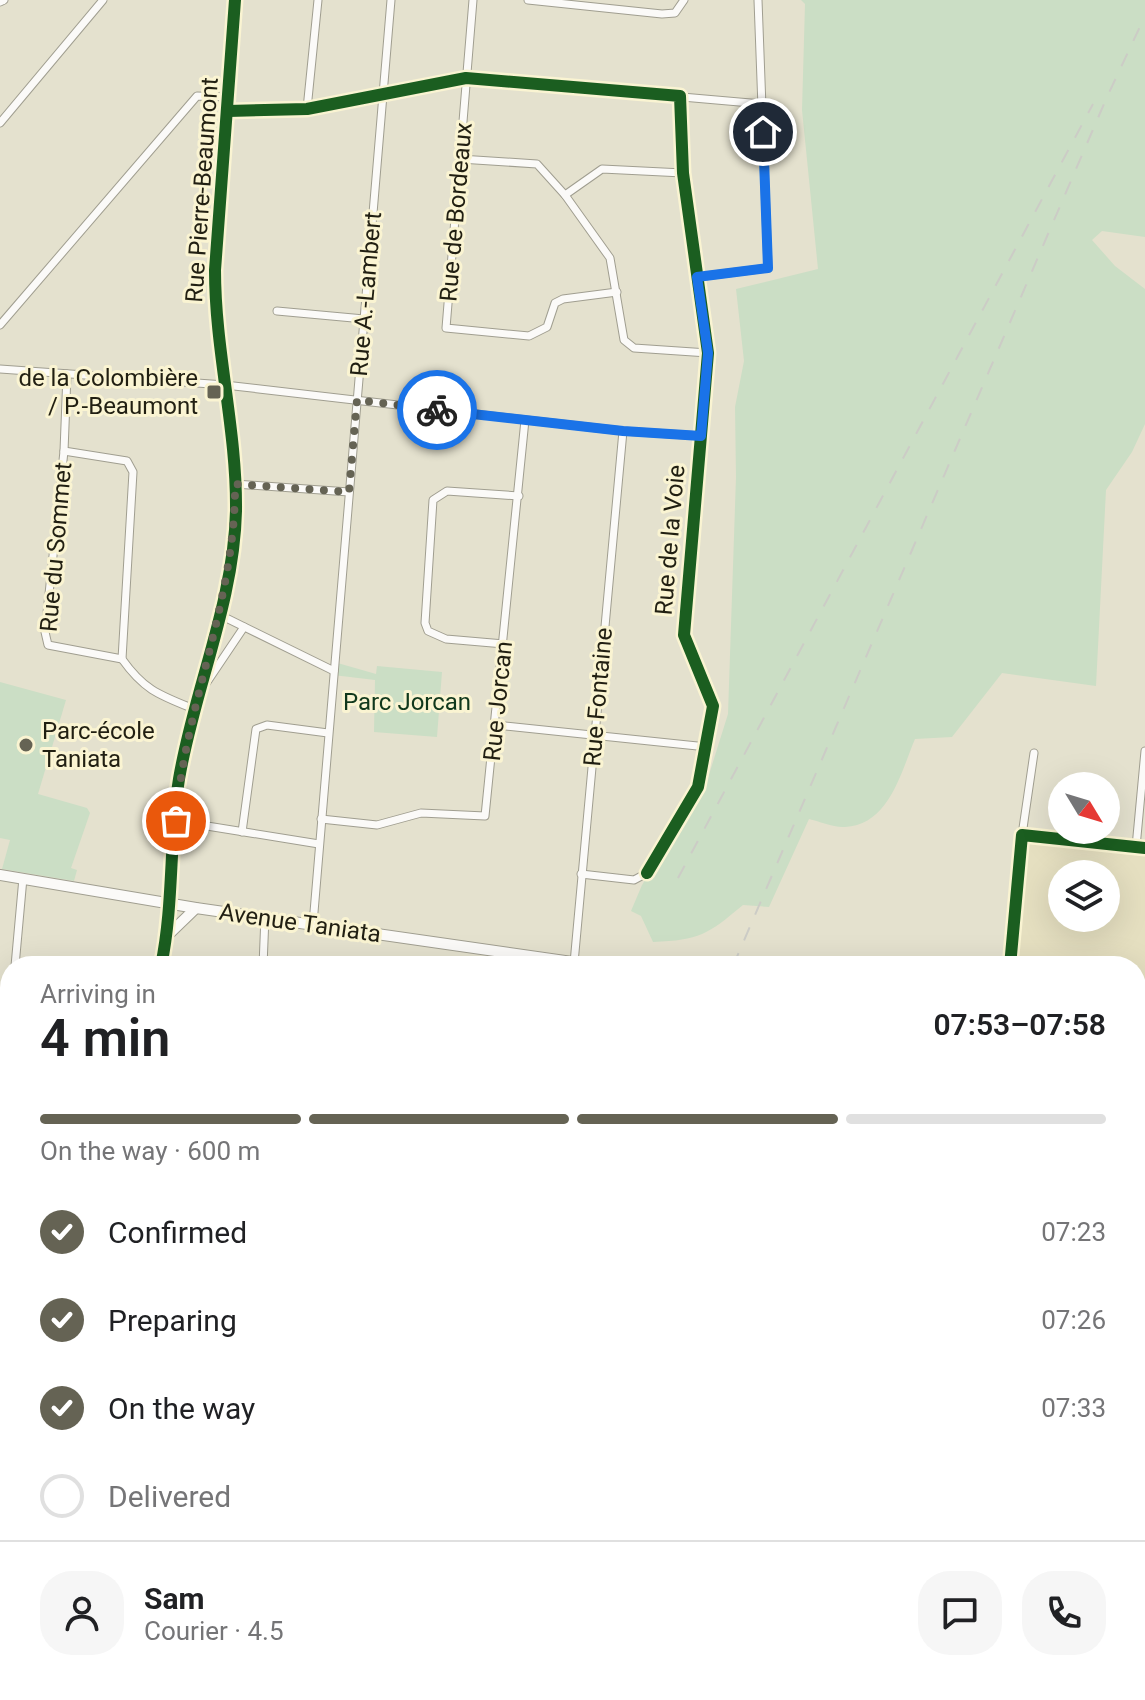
<!DOCTYPE html>
<html lang="en">
<head>
<meta charset="utf-8">
<style>
	:root { --surface:#fff; --page:#f6f6f6; --text:#202124; --muted:#757577; --line:#e0e0e0; --accent:#656354 }
	body { margin:0; font-family:Roboto,sans-serif; background:var(--page); color:var(--text); height:100vh; display:flex; flex-direction:column; font-size:30px; white-space:nowrap }
	* { box-sizing:border-box; margin:0 }
	p { font-size:26px; color:var(--muted) }
	.icon { flex:none; width:44px; height:44px; fill:none; stroke:currentColor; stroke-width:2; stroke-linecap:round; stroke-linejoin:round }
	.map { position:relative; flex:1; overflow:hidden }
	.side { position:absolute; left:0px; top:956px; width:1146px; height:744px; display:flex; flex-direction:column; background:var(--surface); border-radius:32px 32px 0 0; box-shadow:0 8px 32px #0002 }
	.side>* { flex:none }
	.needle { width:52px; rotate:128deg }
	.fabs { position:absolute; left:1048px; top:772px; display:grid; gap:16px }
	.fabs a { display:grid; place-items:center; width:72px; height:72px; border-radius:50%; background:var(--surface); box-shadow:0 8px 32px #0002; font-size:40px }
	.pin { position:absolute; display:grid; place-items:center; width:68px; height:68px; color:#fff; margin:-34px; border:4px solid #fff; border-radius:50%; box-shadow:0 2px 8px #0007 }
	.courier { position:absolute; display:grid; place-items:center; width:80px; height:80px; margin:-40px; border:6px solid #1a73e8; border-radius:50%; background:#fff; color:#222; box-shadow:0 2px 10px #0007 }
	.summary em { font-style:normal; font-weight:600 }
	.summary div { display:flex; flex-direction:column-reverse }
	.summary { display:flex; align-items:center; justify-content:space-between; height:136px; padding:0 40px }
	h1 { font-size:52px; font-weight:600; line-height:60px }
	.bar { display:grid; grid-template-columns:repeat(4,1fr); gap:12px 8px; align-content:center; height:96px; padding:0 40px }
	.bar i { height:10px; border-radius:6px; background:var(--line) }
	.bar .current { background:var(--accent) }
	.bar p { grid-column:span 4 }
	.line { display:flex; align-items:center; gap:20px; padding:0 40px; border-top:2px solid var(--line) }
	.line div { flex:1 }
	.round { display:grid; place-items:center; flex:none; width:84px; height:84px; border-radius:32px; background:var(--page) }
	ol { padding:0 40px; list-style:none }
	li { display:flex; align-items:center; gap:24px; height:88px }
	li p { margin-inline-start:auto }
	li .icon { padding:8px; border-radius:50%; background:var(--accent); color:#fff; stroke-width:4 }
	li:last-child { color:var(--muted) }
	li i { width:44px; height:44px; border:4px solid var(--line); border-radius:50% }
	.map>svg:first-child { display:block }
</style>
</head>
<body>
<div class="map">
<svg width="1145" height="1700" viewBox="0 0 1145 1700">
	<rect width="100%" height="100%" fill="#e4e1ce"/>
	<path fill="#e5dfc0" fill-rule="evenodd" d="M1022 835 1145 848V1039L1136 1038V966H1010ZM1062 874H1106V918H1062Z"/>
	<g fill="#cbdec5">
		<path d="M801 0H1145V237L1102 231 1092 240 1115 266 1145 289V424L1132 452 1106 490 1096 686 1002 673 952 737 915 739C901 772 889 825 845 827 834 828 819 821 809 819L769 907 743 905C707 935 700 940 653 942L641 916 631 911 642 885 707 781 728 714 736 477 735 407 744 361 736 289 818 269 802 110 805 4Z"/>
		<polygon points="334,662 376,674 377,666 442,672 437,737 374,732 375,680 333,675"/>
		<polygon points="0,682 66,700 38,794 87,808 90,813 71,868 77,870 74,881 2,869 10,840 0,838"/>
		<polygon points="0,1050 10,1052 10,1530 0,1528"/>
	</g>
	<g fill="none" stroke-linecap="round" stroke-linejoin="round">
		<g stroke="#9cbdd6" stroke-width="2">
			<polyline points="0,1543 10,1549"/>
			<polyline points="1136,1565 1145,1565"/>
		</g>
		<defs>
			<g id="street">
				<polyline points="473,0 446,328 529,336 547,327 555,303 563,299 617,292"/>
				<polyline points="528,0 662,14 675,13 684,0"/>
				<polyline points="0,2 4,0"/>
				<polyline points="307,109 318,0"/>
				<polyline points="228,111 307,109 466,78 762,104"/>
				<polyline points="0,123 103,0"/>
				<polyline points="460,159 537,164 565,195 610,258 624,340 634,348 708,353"/>
				<polyline points="565,195 602,169 683,173"/>
				<polyline points="697,277 768,268 758,0"/>
				<polyline points="277,311 364,319"/>
				<polyline points="0,325 197,96 229,97"/>
				<polyline points="0,369 225,385 623,431 701,436"/>
				<polyline points="67,374 64,451 45,632 48,645 122,659"/>
				<path d="M64 451 127 461 133 472 122 659C144 690 159 695 194 709"/>
				<polyline points="235,484 349,492"/>
				<polyline points="218,614 334,671"/>
				<polyline points="504,644 446,639 428,631 425,623 433,500 447,491 519,496"/>
				<polyline points="203,688 244,627"/>
				<polyline points="496,725 707,747"/>
				<polyline points="321,819 377,825 421,813 485,816 525,420"/>
				<polyline points="176,821 319,844"/>
				<polyline points="242,832 256,729 267,725 328,733"/>
				<polyline points="1022,835 1145,848"/>
				<polyline points="1136,847 1145,751"/>
				<polyline points="581,874 634,880 647,873 698,787 713,706 684,635 708,353 683,173 680,96"/>
				<polyline points="313,924 391,0"/>
				<polyline points="574,963 623,431"/>
				<polyline points="15,966 23,878"/>
				<polyline points="263,966 265,916"/>
				<polyline points="1010,966 1022,835 1034,753"/>
				<polyline points="6,1051 10,1014"/>
				<polyline points="1136,1415 1145,1413"/>
				<polyline points="1136,1493 1145,1491"/>
				<polyline points="791,1690 792,1700"/>
				<polyline points="955,1690 956,1700"/>
			</g>
			<g id="secondary">
				<polyline points="0,875 196,908 600,966"/>
				<polyline points="168,935 196,908"/>
				<path d="M161 966C174 904 169 841 179 779 194 690 234 602 236 511 237 430 215 351 215 270L235 0"/>
				<polyline points="1136,1039 1145,1040"/>
				<polyline points="1136,1619 1145,1618"/>
				<polyline points="104,1700 106,1690"/>
				<polyline points="535,1700 691,1697 736,1690"/>
			</g>
		</defs>
		<use href="#street" stroke="#a09e90" stroke-width="9"/>
		<use href="#secondary" stroke="#a09e90" stroke-width="12"/>
		<use href="#street" stroke="#fbfaf8" stroke-width="7"/>
		<use href="#secondary" stroke="#fbfaf8" stroke-width="10"/>
		<g stroke="#ccccc6" stroke-width="2" stroke-dasharray="14 14" stroke-linecap="butt">
			<polyline points="678,878 1093,104"/>
			<polyline points="733,966 1107,97 1145,16"/>
			<polyline points="0,1599 10,1590"/>
			<polyline points="389,1700 395,1690"/>
		</g>
		<defs>
			<g id="cycleway">
				<polyline points="228,111 307,109 466,78 680,96 683,173 708,353 684,635 713,706 698,787 647,873"/>
				<path d="M161 966C174 904 169 841 179 779 194 690 234 602 236 511 237 430 215 351 215 270L235 0"/>
				<polyline points="1010,966 1022,835 1145,848"/>
				<polyline points="535,1700 691,1697 736,1690"/>
			</g>
		</defs>
		<use href="#cycleway" stroke="#faf4d2" stroke-width="17"/>
		<use href="#cycleway" stroke="#1b5e20" stroke-width="12"/>
	</g>
	<g fill="none" stroke-linecap="round" stroke-linejoin="round">
		<path stroke="#656354" stroke-width="8" stroke-dasharray="0 14.4" d="M176 821C184 707 236 600 235 484L349 492 357 400 437 410"/>
		<polyline stroke="#1a73e8" stroke-width="10" points="437,410 623,431 701,436 708,353 697,277 768,268 763,132"/>
	</g>
	<g fill="#656354" stroke="#faf4d2" stroke-width="3">
		<rect x="206" y="384" width="16" height="16" rx="4"/>
		<circle cx="26" cy="745" r="8"/>
	</g>
	<g text-anchor="middle" dominant-baseline="central" stroke-width="6" stroke-linejoin="round" paint-order="stroke">
		<g font-size="24" fill="#211f12" stroke="#faf4d2">
			<text transform="translate(202 190) rotate(-86)">Rue Pierre-Beaumont</text>
			<text transform="translate(456 212) rotate(-85)">Rue de Bordeaux</text>
			<text transform="translate(366 294) rotate(-85)">Rue A.-Lambert</text>
			<text transform="translate(670 540) rotate(-85)">Rue de la Voie</text>
			<text transform="translate(56 547) rotate(-85)">Rue du Sommet</text>
			<text transform="translate(598 697) rotate(-85)">Rue Fontaine</text>
			<text transform="translate(498 701) rotate(-84)">Rue Jorcan</text>
			<text transform="translate(300 923) rotate(8)">Avenue Taniata</text>
		</g>
		<g font-size="24" fill="#211f12" stroke="#faf4d2" text-anchor="end">
			<text x="198" y="378">de la Colombière<tspan x="198" dy="28">/ P.-Beaumont</tspan></text>
			<text x="42" y="731" text-anchor="start">Parc-école<tspan x="42" dy="28">Taniata</tspan></text>
		</g>
		<g font-size="24" fill="#10381c" stroke="#faf4d2">
			<text x="407" y="702">Parc Jorcan</text>
		</g>
	</g>
</svg>
<div class="fabs">
<a><svg class="needle" viewBox="-14 -14 28 28"><path d="M0-13l5 13h-10z" fill="#e53935"/><path d="M0 13l5-13h-10z" fill="#757577"/></svg></a>
<a><svg class="icon" aria-label="layers" viewBox="0 0 24 24"><path d="M12 4l9 5-9 5-9-5zM3 14l9 5 9-5"/></svg></a>
</div>
<div class="pin" style="left:176px;top:821px;background:#ea580c"><svg class="icon" aria-label="bag" viewBox="0 0 24 24"><path d="M5 8h14l-1 12H6zM9 8a3 3 0 0 1 6 0"/></svg></div>
<div class="pin" style="left:763px;top:132px;background:#1f2937"><svg class="icon" aria-label="home" viewBox="0 0 24 24"><path d="M3 11l9-7 9 7M6 9v11h12V9"/></svg></div>
<div class="courier" style="left:437px;top:410px"><svg class="icon" aria-label="bike" viewBox="0 0 24 24"><circle cx="6" cy="16" r="4"/><circle cx="18" cy="16" r="4"/><path d="M6 16l4-8h5l3 8M10 8l3 8H6M13 5h3"/></svg></div>
<section class="side">
<div class="summary"><div><h1>4 min</h1><p>Arriving in</p></div><em>07:53–07:58</em></div>
<div class="bar"><i class="current"></i><i class="current"></i><i class="current"></i><i></i><p>On the way · 600 m</p></div>
<ol>
<li><svg class="icon" aria-label="check" viewBox="0 0 24 24"><path d="M5 12l5 5 9-10"/></svg>Confirmed<p>07:23</p></li>
<li><svg class="icon" aria-label="check" viewBox="0 0 24 24"><path d="M5 12l5 5 9-10"/></svg>Preparing<p>07:26</p></li>
<li><svg class="icon" aria-label="check" viewBox="0 0 24 24"><path d="M5 12l5 5 9-10"/></svg>On the way<p>07:33</p></li>
<li><i></i>Delivered</li>
</ol>
<div class="line" style="height:144px"><a class="round"><svg class="icon" aria-label="person" viewBox="0 0 24 24"><circle cx="12" cy="8" r="4"/><path d="M4 21q1-7 8-7t8 7"/></svg></a><div><b>Sam</b><p>Courier · 4.5</p></div><a class="round"><svg class="icon" aria-label="chat" viewBox="0 0 24 24"><path d="M4 5h16v11H9l-5 4z"/></svg></a><a class="round"><svg class="icon" aria-label="phone" viewBox="0 0 24 24"><path d="M5 4h4l2 5-3 2q2 4 5 5l2-3 5 2v4C11 20 4 13 5 4z"/></svg></a></div>
</section>
</div>
</body>
</html>
